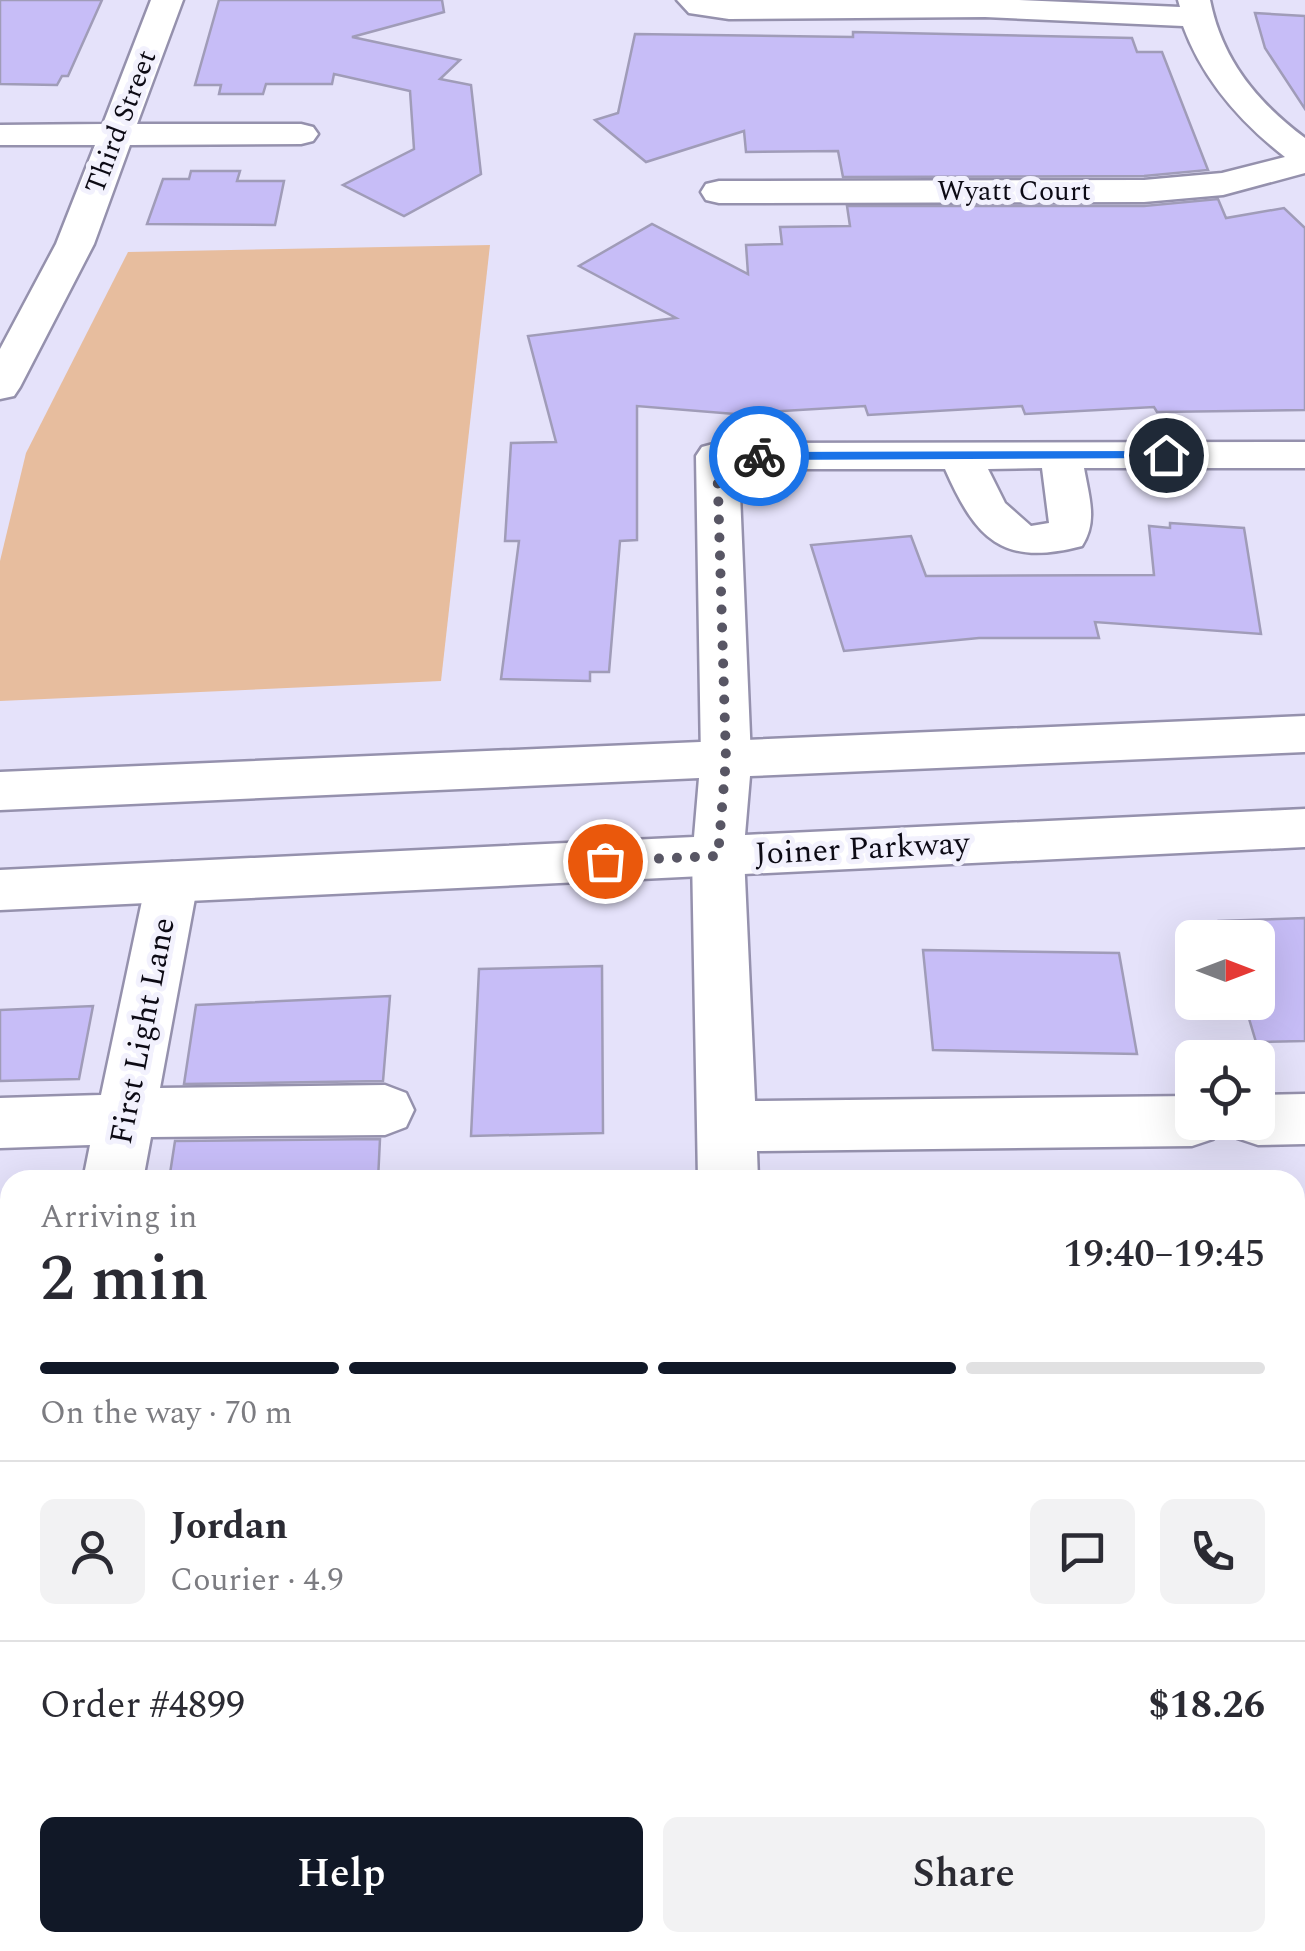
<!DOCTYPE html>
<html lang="en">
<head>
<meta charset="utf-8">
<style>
	:root { --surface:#fff; --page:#f2f2f3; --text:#2b2b33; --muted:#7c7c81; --line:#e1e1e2; --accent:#111827 }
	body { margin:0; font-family:Spectral,serif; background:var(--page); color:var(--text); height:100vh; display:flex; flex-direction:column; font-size:38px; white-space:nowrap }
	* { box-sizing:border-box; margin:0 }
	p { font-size:32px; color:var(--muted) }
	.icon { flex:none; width:55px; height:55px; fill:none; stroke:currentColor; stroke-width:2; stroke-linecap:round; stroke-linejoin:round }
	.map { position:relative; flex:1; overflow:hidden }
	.side { position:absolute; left:0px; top:1170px; width:1305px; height:782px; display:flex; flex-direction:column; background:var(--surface); border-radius:30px 30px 0 0; box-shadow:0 10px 40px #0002 }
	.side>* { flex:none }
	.needle { width:65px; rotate:90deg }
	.buttons { position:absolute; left:1175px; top:920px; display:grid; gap:20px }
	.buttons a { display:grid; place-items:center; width:100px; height:100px; border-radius:15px; background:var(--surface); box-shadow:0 10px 40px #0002; font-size:50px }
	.pin { position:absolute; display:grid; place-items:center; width:85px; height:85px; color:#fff; margin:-42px; border:5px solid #fff; border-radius:50%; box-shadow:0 2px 10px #0007 }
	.courier { position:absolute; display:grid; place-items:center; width:100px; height:100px; margin:-50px; border:8px solid #1a73e8; border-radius:50%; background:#fff; color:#222; box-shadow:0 2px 12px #0007 }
	.summary em { font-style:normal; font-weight:600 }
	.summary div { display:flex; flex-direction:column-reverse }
	.summary { display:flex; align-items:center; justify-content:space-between; height:170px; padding:0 40px }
	h1 { font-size:65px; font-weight:600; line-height:75px }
	.bar { display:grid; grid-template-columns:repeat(4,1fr); gap:15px 10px; align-content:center; height:120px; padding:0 40px }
	.bar i { height:12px; border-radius:8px; background:var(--line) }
	.bar .active { background:var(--accent) }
	.bar p { grid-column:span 4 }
	.line { display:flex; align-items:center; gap:25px; padding:0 40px; border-top:2px solid var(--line) }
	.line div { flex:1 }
	.round { display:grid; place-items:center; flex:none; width:105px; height:105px; border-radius:15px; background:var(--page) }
	.cta { display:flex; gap:20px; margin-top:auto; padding:20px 40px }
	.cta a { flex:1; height:115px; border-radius:15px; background:var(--accent); color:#fff; font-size:40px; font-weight:600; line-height:115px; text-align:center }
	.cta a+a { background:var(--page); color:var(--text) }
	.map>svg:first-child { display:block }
</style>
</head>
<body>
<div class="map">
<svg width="1305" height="1951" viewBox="0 0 1305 1951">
	<rect width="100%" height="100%" fill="#e5e2fa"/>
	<polygon fill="#e7bd9e" points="490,245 441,681 0,701 0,561 26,453 128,252"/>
	<g fill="#c7bdf7" stroke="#a09cb8" stroke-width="2.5">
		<polygon points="0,0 102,0 68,76 62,76 57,85 0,84"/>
		<polygon points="219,0 442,0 444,12 352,37 460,60 440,79 471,85 481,174 404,216 343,185 414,149 410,91 334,74 332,84 266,84 263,94 219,94 221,85 195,85"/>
		<polygon points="1255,13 1305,16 1305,109 1265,48"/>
		<polygon points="853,32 1132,38 1137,52 1162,52 1208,170 1144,176 843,177 838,151 746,152 744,131 646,162 595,120 618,113 635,34 853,37"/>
		<polygon points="191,171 240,171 237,181 284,181 275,225 147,224 163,179 189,179"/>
		<polygon points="1218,199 1226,218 1284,208 1305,228 1305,410 1157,412 1154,407 1025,414 1022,406 868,415 865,406 735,414 637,406 637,540 620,541 609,672 590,672 590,681 501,679 519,541 505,541 511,443 556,442 528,336 676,318 579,266 652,224 748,274 746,245 782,244 780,227 850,226 847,206 1144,206"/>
		<polygon points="1170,523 1244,528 1261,634 1095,622 1099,638 979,638 844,651 811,545 911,536 926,576 1154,575 1149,526 1170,528"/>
		<polygon points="1305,918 1305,1041 1256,1042 1244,1002 1258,1002 1258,938 1224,938 1219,921"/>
		<polygon points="923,950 1119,953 1137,1054 933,1050"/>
		<polygon points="602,966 603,1133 471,1136 479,969"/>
		<polygon points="390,996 383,1081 184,1084 196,1005"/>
		<polygon points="93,1006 79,1079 0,1081 0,1010"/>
		<polygon points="380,1139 378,1180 169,1180 175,1141"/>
	</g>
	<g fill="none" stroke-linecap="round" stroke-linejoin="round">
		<defs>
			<g id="minor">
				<polygon points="151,0 183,0 137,124 301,124 313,127 318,134 313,141 301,144 130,145 94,244 20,387 14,396 0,399 0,349 56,244 95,145 0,145 0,125 103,124"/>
				<path d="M677 0H1019L1180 7 1178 0H1210C1222 60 1257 102 1305 138V173L1223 195 1144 202 719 203 706 200 701 192 706 184 719 181 1144 180 1222 173 1285 157C1240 122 1203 80 1183 26L985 17 729 19 689 13Z"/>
				<path d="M1305 442V468H1084C1089 497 1098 521 1082 546 1002 567 976 539 945 469H739L751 759 744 772 726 777 708 772 701 759 696 456 702 447 717 443ZM1042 468 1049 523 1031 526 1005 503 988 469Z"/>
				<polygon points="718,835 736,841 744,855 755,1101 1192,1096 1192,1122 1221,1122 1213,1139 1192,1146 757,1151 758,1180 698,1180 692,855 700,841"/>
				<polygon points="172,862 191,868 198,882 160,1088 385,1085 406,1093 414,1110 406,1127 385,1135 151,1137 143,1180 83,1180 90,1145 0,1148 0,1098 101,1095 146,882 153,868"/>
				<polygon points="1305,1094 1305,1144 1258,1145 1237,1138 1230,1122 1258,1122 1258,1095"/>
				<rect x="1295" y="1572" width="10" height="70"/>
				<polygon points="10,1608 10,1725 0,1729 0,1612"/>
			</g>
			<polygon id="major" points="1305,716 1305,752 750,776 745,835 1305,809 1305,847 0,910 0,870 694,837 699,778 0,810 0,772"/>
		</defs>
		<use href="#minor" stroke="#9591ad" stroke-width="5"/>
		<use href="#major" stroke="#9591ad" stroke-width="5"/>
		<use href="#minor" fill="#fff" fill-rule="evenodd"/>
		<use href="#major" fill="#fff" fill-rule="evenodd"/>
	</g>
	<polygon fill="#1a73e8" points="1166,451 1172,455 1170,458 759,460 753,456 759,452"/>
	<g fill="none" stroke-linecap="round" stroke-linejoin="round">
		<polyline stroke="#585664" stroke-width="10" stroke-dasharray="0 18" points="605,861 718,856 726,759 717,456 759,456"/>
	</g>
	<g text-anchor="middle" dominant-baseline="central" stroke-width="10" stroke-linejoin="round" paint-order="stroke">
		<g font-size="28" fill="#0c0a14" stroke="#f2f1fd">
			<text transform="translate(121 122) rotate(-69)">Third Street</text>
			<text x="1014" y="191">Wyatt Court</text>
		</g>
		<g font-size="32" fill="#0c0a14" stroke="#f2f1fd">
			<text transform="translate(862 849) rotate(-3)">Joiner Parkway</text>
			<text transform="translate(143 1031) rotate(-79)">First Light Lane</text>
		</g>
	</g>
</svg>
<div class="buttons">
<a><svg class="needle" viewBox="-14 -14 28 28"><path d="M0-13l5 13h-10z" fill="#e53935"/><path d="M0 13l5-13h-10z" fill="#7c7c81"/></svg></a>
<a><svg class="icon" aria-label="locate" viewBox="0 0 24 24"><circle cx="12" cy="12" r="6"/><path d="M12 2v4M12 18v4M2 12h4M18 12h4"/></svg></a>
</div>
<div class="pin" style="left:605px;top:861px;background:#ea580c"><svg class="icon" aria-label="bag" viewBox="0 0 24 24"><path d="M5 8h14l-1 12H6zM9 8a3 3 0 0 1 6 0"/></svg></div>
<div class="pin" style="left:1166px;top:455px;background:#1f2937"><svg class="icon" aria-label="home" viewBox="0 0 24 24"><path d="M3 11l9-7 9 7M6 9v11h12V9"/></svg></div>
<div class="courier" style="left:759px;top:456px"><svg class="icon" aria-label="bike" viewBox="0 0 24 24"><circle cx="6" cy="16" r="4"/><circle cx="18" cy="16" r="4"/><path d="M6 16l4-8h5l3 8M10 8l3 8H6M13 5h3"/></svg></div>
<section class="side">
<div class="summary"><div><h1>2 min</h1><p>Arriving in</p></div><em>19:40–19:45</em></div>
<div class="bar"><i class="active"></i><i class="active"></i><i class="active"></i><i></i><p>On the way · 70 m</p></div>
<div class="line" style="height:180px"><a class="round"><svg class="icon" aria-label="person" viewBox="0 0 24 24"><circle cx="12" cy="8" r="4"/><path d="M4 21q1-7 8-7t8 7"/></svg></a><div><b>Jordan</b><p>Courier · 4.9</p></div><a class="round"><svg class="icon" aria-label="chat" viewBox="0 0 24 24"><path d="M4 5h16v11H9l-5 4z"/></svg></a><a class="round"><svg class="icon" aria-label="phone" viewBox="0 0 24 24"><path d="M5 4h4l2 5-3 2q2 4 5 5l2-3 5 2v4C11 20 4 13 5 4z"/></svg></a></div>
<div class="line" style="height:130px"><div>Order #4899</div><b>$18.26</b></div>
<div class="cta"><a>Help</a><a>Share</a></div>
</section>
</div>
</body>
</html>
